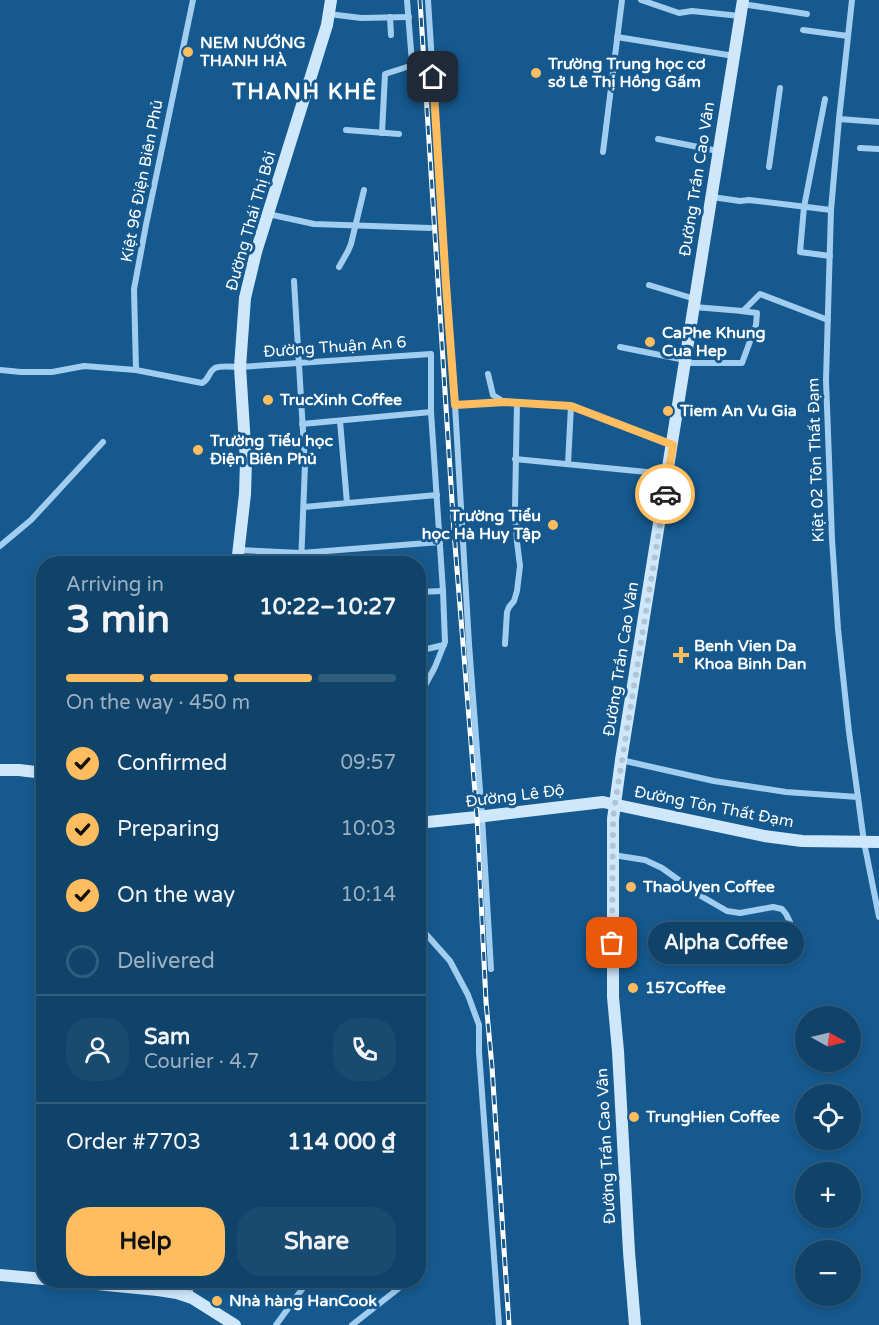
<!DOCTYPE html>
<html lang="en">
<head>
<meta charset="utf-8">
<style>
	:root { --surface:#10436a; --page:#194a70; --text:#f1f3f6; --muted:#9cb0c1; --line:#305c7e; --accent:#ffbd5f }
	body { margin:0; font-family:"Varela Round",sans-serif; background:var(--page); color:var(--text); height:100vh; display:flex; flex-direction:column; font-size:22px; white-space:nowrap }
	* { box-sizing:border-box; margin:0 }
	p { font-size:20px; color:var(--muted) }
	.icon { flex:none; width:33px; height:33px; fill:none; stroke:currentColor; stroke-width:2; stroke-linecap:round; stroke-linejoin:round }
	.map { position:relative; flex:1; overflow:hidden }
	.details { position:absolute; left:36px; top:556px; width:390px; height:732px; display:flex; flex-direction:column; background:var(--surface); border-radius:24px; box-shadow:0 3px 9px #0003,0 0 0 2px var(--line) }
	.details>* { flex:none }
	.needle { width:39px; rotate:98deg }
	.fabs { position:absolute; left:795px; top:1006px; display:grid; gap:12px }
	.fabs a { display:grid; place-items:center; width:66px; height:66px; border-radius:50%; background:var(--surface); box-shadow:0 3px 9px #0003,0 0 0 2px var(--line); font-size:30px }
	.pin { position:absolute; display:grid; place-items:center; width:51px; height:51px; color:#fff; margin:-26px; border-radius:12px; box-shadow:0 3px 9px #0006 }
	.courier { position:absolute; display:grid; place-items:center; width:60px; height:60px; margin:-30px; border:4px solid #ffbd5f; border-radius:50%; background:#fff; color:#222; box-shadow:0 2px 8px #0007 }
	.bubble { position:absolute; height:42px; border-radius:21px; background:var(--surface); box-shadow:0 3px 9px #0003,0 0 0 2px var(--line); font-size:20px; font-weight:700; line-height:42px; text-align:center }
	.headline em { font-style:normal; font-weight:700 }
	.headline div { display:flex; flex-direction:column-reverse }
	.headline { display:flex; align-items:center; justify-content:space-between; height:102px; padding:0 30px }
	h1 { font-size:39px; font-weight:700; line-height:45px }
	.bar { display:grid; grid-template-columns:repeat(4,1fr); gap:9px 6px; align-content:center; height:72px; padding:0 30px }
	.bar i { height:8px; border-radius:4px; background:var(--line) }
	.bar .current { background:var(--accent) }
	.bar p { grid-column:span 4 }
	.line { display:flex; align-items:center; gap:15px; padding:0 30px; border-top:2px solid var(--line) }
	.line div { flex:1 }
	.round { display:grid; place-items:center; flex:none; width:63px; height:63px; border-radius:24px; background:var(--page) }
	ol { padding:0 30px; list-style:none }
	li { display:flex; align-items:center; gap:18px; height:66px }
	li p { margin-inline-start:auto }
	li .icon { padding:6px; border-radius:50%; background:var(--accent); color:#111; stroke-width:4 }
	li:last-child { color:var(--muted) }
	li i { width:33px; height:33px; border:3px solid var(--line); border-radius:50% }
	.button { display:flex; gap:12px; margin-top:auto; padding:12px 30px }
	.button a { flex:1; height:69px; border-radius:24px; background:var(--accent); color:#111; font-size:24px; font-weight:700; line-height:69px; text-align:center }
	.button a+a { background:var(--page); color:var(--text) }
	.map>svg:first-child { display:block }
</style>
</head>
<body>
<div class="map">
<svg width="879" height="1325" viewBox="0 0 879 1325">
	<rect width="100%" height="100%" fill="#15598e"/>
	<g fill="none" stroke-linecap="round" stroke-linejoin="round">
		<g stroke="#a1cef0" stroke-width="6">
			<polyline points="428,0 446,285 455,405 469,644 482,817 491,969"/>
			<polyline points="641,0 679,13 692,11 740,16"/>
			<polyline points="852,0 839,119 831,210 826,380 832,539 838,629 849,732 858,797 864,842 879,917"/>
			<polyline points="742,4 807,14"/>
			<polyline points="329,14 361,18 409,17"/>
			<polyline points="390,17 391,35"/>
			<polyline points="803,30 848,36"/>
			<polyline points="617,37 734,56"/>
			<polyline points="825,99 804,207 800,252 830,256"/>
			<polyline points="839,119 879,122"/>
			<polyline points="346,130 399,134"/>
			<polyline points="382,133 385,74 410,66 412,63 407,0"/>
			<polyline points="658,139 718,151"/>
			<polyline points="860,148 879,149"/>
			<polyline points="603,152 622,0"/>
			<polyline points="769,167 780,88"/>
			<polyline points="712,197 740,201 749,200 831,210"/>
			<polyline points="268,214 314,224 430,228"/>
			<polyline points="339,267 348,251 351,244 364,190"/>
			<polyline points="294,281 305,465 301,564"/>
			<polyline points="649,285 695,299"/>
			<polyline points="694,307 743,311 760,294 828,320"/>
			<polyline points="620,347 685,360"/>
			<polyline points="685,363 742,363 756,325 757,313 741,311"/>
			<path d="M0 370 21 372H52L84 366 136 370 202 383C210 379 208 372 215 368 221 365 233 367 240 367L431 354V412L443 591 445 642 435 667 422 691 421 715 425 822"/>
			<polyline points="136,370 134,289 146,225 193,0"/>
			<polyline points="488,374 493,395 504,402"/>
			<polyline points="455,405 505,402 571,406 672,444"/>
			<polyline points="340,421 347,503"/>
			<polyline points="302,424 431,412"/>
			<polyline points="515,459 667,474"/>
			<polyline points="568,464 571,406"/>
			<polyline points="304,507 437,495"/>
			<polyline points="0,546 31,520 103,442"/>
			<polyline points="239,550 301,553 440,542"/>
			<polyline points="418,592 443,591"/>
			<polyline points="505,644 507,612 509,607 514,601 517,591 520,566 517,542 515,508 517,403"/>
			<polyline points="418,651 444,645"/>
			<polyline points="621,760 714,781 786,792 858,797"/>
			<polyline points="613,855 645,860 662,868 701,896 727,911 740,913 773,907 782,909 786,914 790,922"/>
			<polyline points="418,925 450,961 468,995 479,1025 479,1052 499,1325"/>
			<polyline points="187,1281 192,1298"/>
			<polyline points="276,1325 308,1281"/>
			<polyline points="352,1325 408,1281"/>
		</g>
		<g stroke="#cfe7fb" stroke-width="12">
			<polyline points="237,564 245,494 246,461 240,367 245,298 256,252 327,25 331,0"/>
			<polyline points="0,770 19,770 44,773"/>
			<polyline points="418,823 477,817 603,802 764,836 802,841 879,842"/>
			<polyline points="0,1275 44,1279"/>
			<polyline points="66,1281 158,1290 177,1293 192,1298 235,1325"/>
			<polyline points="635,1325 629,1252 618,1051 613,997 613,819 621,760 743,0"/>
		</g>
		<defs>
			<polyline id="rail" points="420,0 454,532 477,817 486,1002 492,1067 509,1325"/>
		</defs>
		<use href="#rail" stroke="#fff" stroke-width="5"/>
		<use href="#rail" stroke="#15598e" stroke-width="3" stroke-dasharray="9" stroke-linecap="butt"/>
	</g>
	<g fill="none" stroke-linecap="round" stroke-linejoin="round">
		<polyline stroke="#adc5d7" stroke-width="6" stroke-dasharray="0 10.8" points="612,943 613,819 615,804 665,494"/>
		<polyline stroke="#ffbd5f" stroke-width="8" points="433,77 446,285 455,405 505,402 571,406 673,445 665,494"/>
	</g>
	<g fill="#ffbd5f" stroke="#15598e" stroke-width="2">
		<circle cx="188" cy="52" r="6"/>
		<circle cx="536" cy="73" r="6"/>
		<circle cx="650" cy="342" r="6"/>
		<circle cx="268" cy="400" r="6"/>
		<circle cx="668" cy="411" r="6"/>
		<circle cx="198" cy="450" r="6"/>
		<circle cx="553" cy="525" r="6"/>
		<path d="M678 646h6v6h6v6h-6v6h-6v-6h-6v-6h6z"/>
		<circle cx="631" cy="887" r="6"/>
		<circle cx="633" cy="988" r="6"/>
		<circle cx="634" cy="1117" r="6"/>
		<circle cx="217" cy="1301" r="6"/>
	</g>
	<g text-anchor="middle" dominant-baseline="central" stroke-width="6" stroke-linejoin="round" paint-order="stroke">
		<g font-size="16" font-weight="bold" fill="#fff" stroke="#15598e" text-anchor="start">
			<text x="200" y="43">NEM NƯỚNG<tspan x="200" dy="18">THANH HÀ</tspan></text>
			<text x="548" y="64">Trường Trung học cơ<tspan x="548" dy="18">sở Lê Thị Hồng Gấm</tspan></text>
			<text x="662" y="333">CaPhe Khung<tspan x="662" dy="18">Cua Hep</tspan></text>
			<text x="280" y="400">TrucXinh Coffee</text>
			<text x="680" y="411">Tiem An Vu Gia</text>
			<text x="210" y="441">Trường Tiểu học<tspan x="210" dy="18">Điện Biên Phủ</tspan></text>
			<text x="541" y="516" text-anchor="end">Trường Tiểu<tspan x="541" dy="18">học Hà Huy Tập</tspan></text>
			<text x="694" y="646">Benh Vien Da<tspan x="694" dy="18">Khoa Binh Dan</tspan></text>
			<text x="643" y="887">ThaoUyen Coffee</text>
			<text x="645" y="988">157Coffee</text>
			<text x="646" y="1117">TrungHien Coffee</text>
			<text x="229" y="1301">Nhà hàng HanCook</text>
		</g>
		<g font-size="16" fill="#fff" stroke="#15598e">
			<text transform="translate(697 179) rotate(-81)">Đường Trần Cao Vân</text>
			<text transform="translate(142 181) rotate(-79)">Kiệt 96 Điện Biên Phủ</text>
			<text transform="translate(251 221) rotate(-74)">Đường Thái Thị Bôi</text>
			<text transform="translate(335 347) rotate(-4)">Đường Thuận An 6</text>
			<text transform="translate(816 460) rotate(-92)">Kiệt 02 Tôn Thất Đạm</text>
			<text transform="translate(621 659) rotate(-81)">Đường Trần Cao Vân</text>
			<text transform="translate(515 796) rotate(-7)">Đường Lê Độ</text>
			<text transform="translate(714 807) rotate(11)">Đường Tôn Thất Đạm</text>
			<text transform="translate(606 1146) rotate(-93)">Đường Trần Cao Vân</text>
		</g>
		<g font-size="22" font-weight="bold" letter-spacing="1.5" fill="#fff" stroke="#15598e">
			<text x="305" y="92">THANH KHÊ</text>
		</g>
	</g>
</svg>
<div class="fabs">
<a><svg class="needle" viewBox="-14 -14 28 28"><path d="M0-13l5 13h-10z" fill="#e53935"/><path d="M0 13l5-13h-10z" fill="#9cb0c1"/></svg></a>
<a><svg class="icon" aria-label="locate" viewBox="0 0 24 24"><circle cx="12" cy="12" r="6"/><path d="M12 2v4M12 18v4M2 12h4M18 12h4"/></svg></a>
<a>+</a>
<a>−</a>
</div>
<div class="pin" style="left:612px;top:943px;background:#ea580c"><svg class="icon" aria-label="bag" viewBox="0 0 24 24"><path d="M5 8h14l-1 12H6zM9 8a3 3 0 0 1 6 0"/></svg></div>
<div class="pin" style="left:433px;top:77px;background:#1f2937"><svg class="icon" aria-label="home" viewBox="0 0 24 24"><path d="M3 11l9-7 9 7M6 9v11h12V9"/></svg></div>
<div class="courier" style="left:665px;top:494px"><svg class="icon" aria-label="car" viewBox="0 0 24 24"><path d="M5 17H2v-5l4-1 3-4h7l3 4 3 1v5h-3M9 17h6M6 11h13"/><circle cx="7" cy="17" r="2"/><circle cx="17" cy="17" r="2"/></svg></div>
<div class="bubble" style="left:648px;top:922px;width:156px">Alpha Coffee</div>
<section class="details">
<div class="headline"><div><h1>3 min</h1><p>Arriving in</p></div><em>10:22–10:27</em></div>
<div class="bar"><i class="current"></i><i class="current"></i><i class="current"></i><i></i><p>On the way · 450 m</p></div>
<ol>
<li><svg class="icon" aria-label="check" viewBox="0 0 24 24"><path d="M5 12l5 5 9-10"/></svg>Confirmed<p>09:57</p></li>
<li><svg class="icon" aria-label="check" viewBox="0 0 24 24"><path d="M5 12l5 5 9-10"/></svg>Preparing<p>10:03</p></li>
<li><svg class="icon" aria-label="check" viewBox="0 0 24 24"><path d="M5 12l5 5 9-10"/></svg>On the way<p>10:14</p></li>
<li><i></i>Delivered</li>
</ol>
<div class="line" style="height:108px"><a class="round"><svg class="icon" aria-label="person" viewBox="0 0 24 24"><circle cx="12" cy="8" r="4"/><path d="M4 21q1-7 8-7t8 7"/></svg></a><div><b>Sam</b><p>Courier · 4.7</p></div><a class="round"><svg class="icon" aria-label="phone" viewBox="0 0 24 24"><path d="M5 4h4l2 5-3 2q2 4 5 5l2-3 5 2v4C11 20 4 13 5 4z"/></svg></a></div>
<div class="line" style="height:78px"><div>Order #7703</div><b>114 000 ₫</b></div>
<div class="button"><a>Help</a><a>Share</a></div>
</section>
</div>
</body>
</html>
